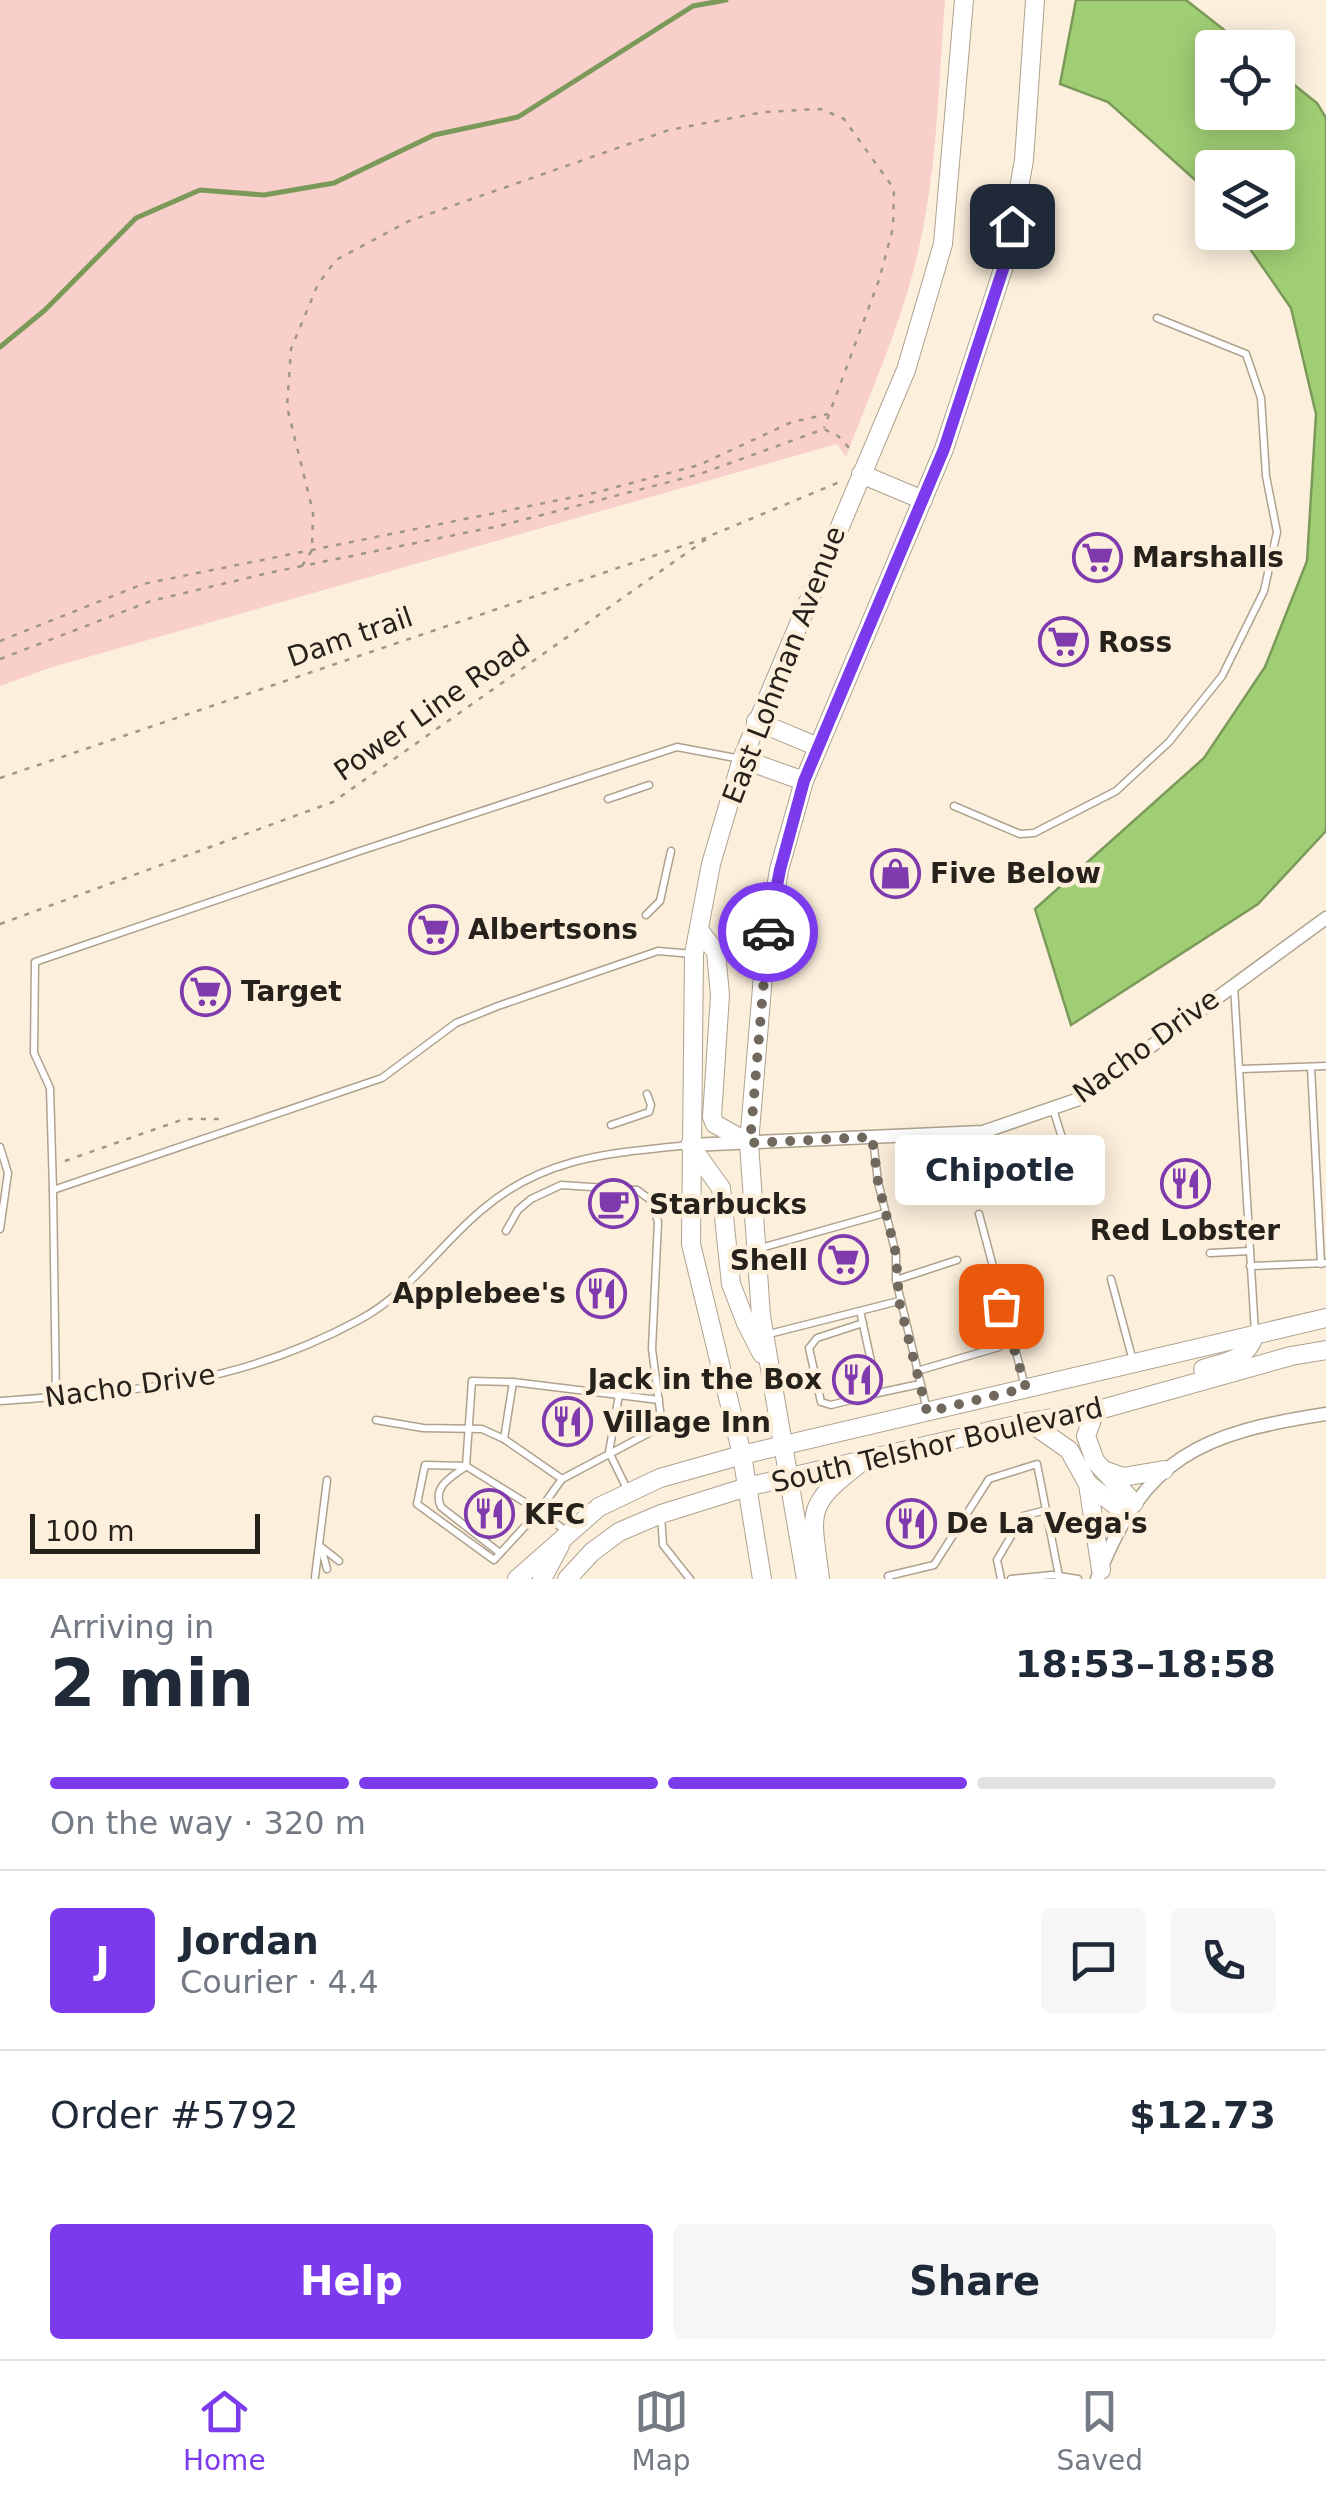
<!DOCTYPE html>
<html lang="en">
<head>
<meta charset="utf-8">
<style>
	:root { --surface:#fff; --page:#f6f6f7; --text:#1f2937; --muted:#747a83; --line:#e0e1e3; --accent:#7c3aed }
	body { margin:0; font-family:"DejaVu Sans",sans-serif; background:var(--page); color:var(--text); height:100vh; display:flex; flex-direction:column; font-size:38px; white-space:nowrap }
	* { box-sizing:border-box; margin:0 }
	p { font-size:32px; color:var(--muted) }
	.icon { flex:none; width:55px; height:55px; fill:none; stroke:currentColor; stroke-width:2; stroke-linecap:round; stroke-linejoin:round }
	.map { position:relative; height:1579px; overflow:hidden }
	.drawer { display:flex; flex-direction:column; background:var(--surface); flex:1 }
	.drawer>* { flex:none }
	.buttons { position:absolute; left:1195px; top:30px; display:grid; gap:20px }
	.buttons a { display:grid; place-items:center; width:100px; height:100px; border-radius:10px; background:var(--surface); box-shadow:0 5px 25px #0003; font-size:50px }
	.scale { position:absolute; left:30px; bottom:25px; width:230px; box-sizing:border-box; padding-left:10px; border:5px solid #26211a; border-top:0; font-size:28px; line-height:35px; white-space:nowrap; color:#26211a; -webkit-text-stroke:8px #fcefdc; paint-order:stroke }
	.pin { position:absolute; display:grid; place-items:center; width:85px; height:85px; color:#fff; margin:-42px; border-radius:20px; box-shadow:0 5px 15px #0006 }
	.courier { position:absolute; display:grid; place-items:center; width:100px; height:100px; margin:-50px; border:8px solid #7c3aed; border-radius:50%; background:#fff; color:#222; box-shadow:0 2px 12px #0007 }
	.bubble { position:absolute; height:70px; border-radius:10px; background:var(--surface); box-shadow:0 5px 25px #0003; font-size:32px; font-weight:800; line-height:70px; text-align:center }
	.summary em { font-style:normal; font-weight:800 }
	.summary div { display:flex; flex-direction:column-reverse }
	.summary { display:flex; align-items:center; justify-content:space-between; height:170px; padding:0 50px }
	h1 { font-size:65px; font-weight:800; line-height:75px }
	.bar { display:grid; grid-template-columns:repeat(4,1fr); gap:15px 10px; align-content:center; height:120px; padding:0 50px }
	.bar i { height:12px; border-radius:8px; background:var(--line) }
	.bar .current { background:var(--accent) }
	.bar p { grid-column:span 4 }
	.line { display:flex; align-items:center; gap:25px; padding:0 50px; border-top:2px solid var(--line) }
	.line div { flex:1 }
	.round { display:grid; place-items:center; flex:none; width:105px; height:105px; border-radius:10px; background:var(--page) }
	.cta { display:flex; gap:20px; margin-top:auto; padding:20px 50px }
	.cta a { flex:1; height:115px; border-radius:10px; background:var(--accent); color:#fff; font-size:40px; font-weight:800; line-height:115px; text-align:center }
	.cta a+a { background:var(--page); color:var(--text) }
	.menu { display:flex; justify-content:space-around; align-items:center; height:140px; border-top:2px solid var(--line); background:var(--surface); font-size:28px; color:var(--muted) }
	.menu a { display:grid; justify-items:center; gap:5px }
	.menu .current { color:var(--accent) }
	.map>svg:first-child { display:block }
</style>
</head>
<body>
<div class="map">
<svg width="1326" height="1579" viewBox="0 0 1326 1579">
	<rect width="100%" height="100%" fill="#fcefdc"/>
	<path fill="#f8cfca" d="M0 0H945C939 75 938 149 924 223 910 304 875 381 846 457L837 444 819 449 49 668 0 686Z"/>
	<polygon fill="#a0ce74" stroke="#7b9a59" stroke-width="2.5" points="1076,0 1186,0 1246,47 1212,48 1212,112 1278,112 1278,72 1317,103 1326,118 1326,831 1258,904 1071,1025 1035,909 1204,758 1265,667 1307,561 1316,414 1291,308 1239,233 1278,232 1278,168 1212,168 1212,195 1108,102 1060,84"/>
	<g fill="none" stroke-linecap="round" stroke-linejoin="round">
		<polyline stroke="#7b9a59" stroke-width="5" points="0,347 45,310 136,218 200,190 264,195 334,183 434,135 518,117 693,6 726,0"/>
		<defs>
			<g id="lane">
				<polyline points="608,799 649,785"/>
				<polyline points="954,806 1020,834 1034,833 1116,791 1169,742 1222,676 1264,591 1277,532 1266,476 1261,398 1246,354 1157,318"/>
				<polyline points="646,915 660,901 671,851"/>
				<polyline points="1234,986 1255,1333"/>
				<polyline points="1311,1067 1321,1264"/>
				<polyline points="1240,1069 1326,1066"/>
				<polyline points="1053,1109 1064,1144"/>
				<polyline points="611,1125 649,1112 651,1105 647,1094"/>
				<polyline points="965,1133 973,1171"/>
				<polyline points="873,1139 878,1182 896,1254 896,1280"/>
				<polyline points="0,1147 8,1173 0,1229"/>
				<polyline points="53,1190 50,1088 34,1053 35,962 360,851 677,747 741,759"/>
				<polyline points="979,1214 1025,1386"/>
				<polyline points="506,1231 518,1210 531,1199 561,1185 637,1190 652,1201 658,1222 652,1349 662,1426 562,1479 539,1511 566,1531"/>
				<polyline points="761,1248 885,1213"/>
				<polyline points="1210,1253 1250,1251"/>
				<polyline points="1250,1266 1326,1263"/>
				<polyline points="1111,1279 1133,1361"/>
				<polyline points="860,1311 878,1393 920,1384"/>
				<polyline points="863,1323 817,1338 809,1348 821,1402 831,1405 878,1393"/>
				<polyline points="765,1335 899,1301"/>
				<polyline points="917,1371 999,1347"/>
				<polyline points="56,1397 53,1190 382,1078 456,1023 498,1006 658,951 693,954"/>
				<path d="M0 1401C134 1391 237 1386 359 1320 410 1293 440 1244 483 1209 545 1156 612 1153 689 1145"/>
				<polyline points="927,1410 896,1280 957,1260"/>
				<polyline points="376,1420 423,1428 482,1429 504,1439 562,1479"/>
				<polyline points="504,1439 513,1382 619,1395"/>
				<polyline points="466,1466 425,1465 417,1504 494,1560 539,1511 466,1466 472,1381 513,1382"/>
				<path d="M465 1467C450 1478 432 1487 441 1507L500 1553"/>
				<polyline points="628,1491 609,1452 619,1395 659,1400"/>
				<polyline points="661,1515 663,1545 690,1579"/>
				<polyline points="320,1546 339,1561"/>
				<polyline points="322,1551 327,1569"/>
				<polyline points="315,1577 327,1480"/>
				<polyline points="889,1579 888,1576 934,1565 989,1479 1037,1464 1059,1576"/>
				<polyline points="1001,1579 997,1560 1023,1516 1046,1510"/>
				<polyline points="1011,1579 1052,1575 1078,1579"/>
			</g>
			<g id="street">
				<polyline points="690,1145 983,1132 1079,1099 1326,918"/>
				<path d="M1097 1579C1144 1456 1202 1433 1326 1414"/>
			</g>
			<g id="secondary">
				<polyline points="861,474 923,500"/>
				<polyline points="756,721 818,747"/>
				<polyline points="742,759 804,781"/>
				<polyline points="699,930 716,952 720,995 712,1117 715,1124 749,1143"/>
				<polyline points="690,1145 721,1188 731,1284 746,1323 762,1354"/>
				<path d="M1203 1369C1228 1361 1246 1361 1255 1334"/>
				<polyline points="1095,1411 1086,1436 1095,1461 1134,1503"/>
				<polyline points="1029,1422 1069,1450 1088,1484 1101,1570"/>
				<polyline points="1106,1471 1123,1477 1164,1470"/>
				<polyline points="1088,1484 1127,1514"/>
				<polyline points="517,1579 599,1507 660,1478 742,1455 1326,1318"/>
				<polyline points="542,1579 560,1545"/>
				<polyline points="567,1579 592,1552 619,1532 661,1514 747,1487 1029,1422 1095,1411 1291,1356 1326,1350"/>
				<polyline points="762,1579 742,1455 691,1244 694,954 711,864 742,759 906,370 943,244 964,0"/>
				<polyline points="806,1579 761,1316 749,1143 765,952 779,870 804,781 944,449 1006,260 1024,160 1035,0"/>
				<path d="M820 1579C812 1512 803 1507 859 1464"/>
			</g>
		</defs>
		<use href="#lane" stroke="#aea28f" stroke-width="9"/>
		<use href="#street" stroke="#aea28f" stroke-width="15"/>
		<use href="#secondary" stroke="#aea28f" stroke-width="20"/>
		<g stroke="#9f9688" stroke-width="2.5" stroke-dasharray="5 8" stroke-linecap="butt">
			<polyline points="302,566 312,550 313,512 287,407 291,349 318,284 336,260 409,221 669,130 764,112 821,109 844,119 894,189 893,228 879,280 824,428"/>
			<polyline points="0,641 143,584 594,493 699,465 792,422 828,414"/>
			<polyline points="0,659 151,601 268,573 499,526 700,474 824,429 838,436 853,452"/>
			<polyline points="0,778 706,538"/>
			<polyline points="0,924 333,802 712,535 842,481"/>
			<polyline points="65,1161 184,1119 225,1119"/>
		</g>
		<use href="#lane" stroke="#fff" stroke-width="6"/>
		<use href="#street" stroke="#fff" stroke-width="12"/>
		<use href="#secondary" stroke="#fff" stroke-width="18"/>
	</g>
	<g fill="none" stroke-linecap="round" stroke-linejoin="round">
		<polyline stroke="#71695e" stroke-width="10" stroke-dasharray="0 18" points="768,932 750,1143 872,1137 878,1182 896,1254 899,1301 927,1412 1026,1388 1001,1306"/>
		<polyline stroke="#7c3aed" stroke-width="12" points="768,932 780,870 804,781 944,449 1006,260 1012,226"/>
	</g>
	<defs>
		<symbol id="supermarket-ring" viewBox="-11 -11 22 22"><circle r="9.5" fill="#fcefdc" stroke="#7f3aae" stroke-width="1.5"/><path d="M-6-5.5h2.5l.6 2H6L4.5 2H-2.5L-4.4-4H-6ZM-1.5 3.2a1.3 1.3 0 1 0 .1 0ZM3 3.2a1.3 1.3 0 1 0 .1 0Z" fill="#7f3aae"/></symbol>
		<symbol id="shop-ring" viewBox="-11 -11 22 22"><circle r="9.5" fill="#fcefdc" stroke="#7f3aae" stroke-width="1.5"/><path d="M-5-2.5h2.3a2.7 3.5 0 0 1 5.4 0H5L5.5 6h-11ZM-1.5-2.5h3a1.5 2.3 0 0 0-3 0Z" fill="#7f3aae"/></symbol>
		<symbol id="restaurant-ring" viewBox="-11 -11 22 22"><circle r="9.5" fill="#fcefdc" stroke="#7f3aae" stroke-width="1.5"/><path d="M-5-6h1v4h1v-4h1v4h1v-4h1v5L-1.5 .5V6h-2V.5L-5-1ZM5-6V6H3V1.5H1.5Q1.5-4 5-6Z" fill="#7f3aae"/></symbol>
		<symbol id="cafe-ring" viewBox="-11 -11 22 22"><circle r="9.5" fill="#fcefdc" stroke="#7f3aae" stroke-width="1.5"/><path d="M-5.5-4.5H6V0H3Q3 3.5 0 3.5H-2.5Q-5.5 3.5-5.5 0ZM3-3.2v2h1.7v-2ZM-6 4.5H4V6H-6Z" fill="#7f3aae"/></symbol>
	</defs>
	<g fill-rule="evenodd">
		<use href="#supermarket-ring" x="1070" y="530" width="55" height="55"/>
		<use href="#supermarket-ring" x="1036" y="614" width="55" height="55"/>
		<use href="#shop-ring" x="868" y="846" width="55" height="55"/>
		<use href="#supermarket-ring" x="406" y="902" width="55" height="55"/>
		<use href="#supermarket-ring" x="178" y="964" width="55" height="55"/>
		<use href="#restaurant-ring" x="1158" y="1156" width="55" height="55"/>
		<use href="#cafe-ring" x="586" y="1176" width="55" height="55"/>
		<use href="#supermarket-ring" x="816" y="1232" width="55" height="55"/>
		<use href="#restaurant-ring" x="574" y="1266" width="55" height="55"/>
		<use href="#restaurant-ring" x="830" y="1352" width="55" height="55"/>
		<use href="#restaurant-ring" x="540" y="1394" width="55" height="55"/>
		<use href="#restaurant-ring" x="462" y="1486" width="55" height="55"/>
		<use href="#restaurant-ring" x="884" y="1496" width="55" height="55"/>
	</g>
	<g text-anchor="middle" dominant-baseline="central" stroke-width="9" stroke-linejoin="round" paint-order="stroke">
		<g font-size="28" font-weight="bold" fill="#26211a" stroke="#fcefdc" text-anchor="start">
			<text x="1132" y="557">Marshalls</text>
			<text x="1098" y="642">Ross</text>
			<text x="930" y="873">Five Below</text>
			<text x="468" y="929">Albertsons</text>
			<text x="241" y="991">Target</text>
			<text x="649" y="1204">Starbucks</text>
			<text x="1185" y="1230" text-anchor="middle">Red Lobster</text>
			<text x="808" y="1260" text-anchor="end">Shell</text>
			<text x="566" y="1293" text-anchor="end">Applebee's</text>
			<text x="822" y="1379" text-anchor="end">Jack in the Box</text>
			<text x="603" y="1422">Village Inn</text>
			<text x="524" y="1514">KFC</text>
			<text x="946" y="1523">De La Vega's</text>
		</g>
		<g font-size="28" fill="#26211a" stroke="#fcefdc">
			<text transform="translate(350 637) rotate(-19)">Dam trail</text>
			<text transform="translate(784 665) rotate(-69)">East Lohman Avenue</text>
			<text transform="translate(432 708) rotate(-35)">Power Line Road</text>
			<text transform="translate(1146 1046) rotate(-36)">Nacho Drive</text>
			<text transform="translate(130 1386) rotate(-8)">Nacho Drive</text>
			<text transform="translate(937 1445) rotate(-13)">South Telshor Boulevard</text>
		</g>
	</g>
</svg>
<div class="buttons">
<a><svg class="icon" aria-label="locate" viewBox="0 0 24 24"><circle cx="12" cy="12" r="6"/><path d="M12 2v4M12 18v4M2 12h4M18 12h4"/></svg></a>
<a><svg class="icon" aria-label="layers" viewBox="0 0 24 24"><path d="M12 4l9 5-9 5-9-5zM3 14l9 5 9-5"/></svg></a>
</div>
<div class="scale">100 m</div>
<div class="pin" style="left:1001px;top:1306px;background:#ea580c"><svg class="icon" aria-label="bag" viewBox="0 0 24 24"><path d="M5 8h14l-1 12H6zM9 8a3 3 0 0 1 6 0"/></svg></div>
<div class="pin" style="left:1012px;top:226px;background:#1f2937"><svg class="icon" aria-label="home" viewBox="0 0 24 24"><path d="M3 11l9-7 9 7M6 9v11h12V9"/></svg></div>
<div class="courier" style="left:768px;top:932px"><svg class="icon" aria-label="car" viewBox="0 0 24 24"><path d="M5 17H2v-5l4-1 3-4h7l3 4 3 1v5h-3M9 17h6M6 11h13"/><circle cx="7" cy="17" r="2"/><circle cx="17" cy="17" r="2"/></svg></div>
<div class="bubble" style="left:895px;top:1135px;width:210px">Chipotle</div>
</div>
<section class="drawer">
<div class="summary"><div><h1>2 min</h1><p>Arriving in</p></div><em>18:53–18:58</em></div>
<div class="bar"><i class="current"></i><i class="current"></i><i class="current"></i><i></i><p>On the way · 320 m</p></div>
<div class="line" style="height:180px"><b class="round" style="background:var(--accent);color:#fff">J</b><div><b>Jordan</b><p>Courier · 4.4</p></div><a class="round"><svg class="icon" aria-label="chat" viewBox="0 0 24 24"><path d="M4 5h16v11H9l-5 4z"/></svg></a><a class="round"><svg class="icon" aria-label="phone" viewBox="0 0 24 24"><path d="M5 4h4l2 5-3 2q2 4 5 5l2-3 5 2v4C11 20 4 13 5 4z"/></svg></a></div>
<div class="line" style="height:130px"><div>Order #5792</div><b>$12.73</b></div>
<div class="cta"><a>Help</a><a>Share</a></div>
</section>
<nav class="menu">
<a class="current"><svg class="icon" aria-label="home" viewBox="0 0 24 24"><path d="M3 11l9-7 9 7M6 9v11h12V9"/></svg>Home</a>
<a><svg class="icon" aria-label="map" viewBox="0 0 24 24"><path d="M3 6l6-2 6 2 6-2v14l-6 2-6-2-6 2zM9 4v14M15 6v14"/></svg>Map</a>
<a><svg class="icon" aria-label="saved" viewBox="0 0 24 24"><path d="M7 4h10v16l-5-4-5 4z"/></svg>Saved</a>
</nav>
</body>
</html>
